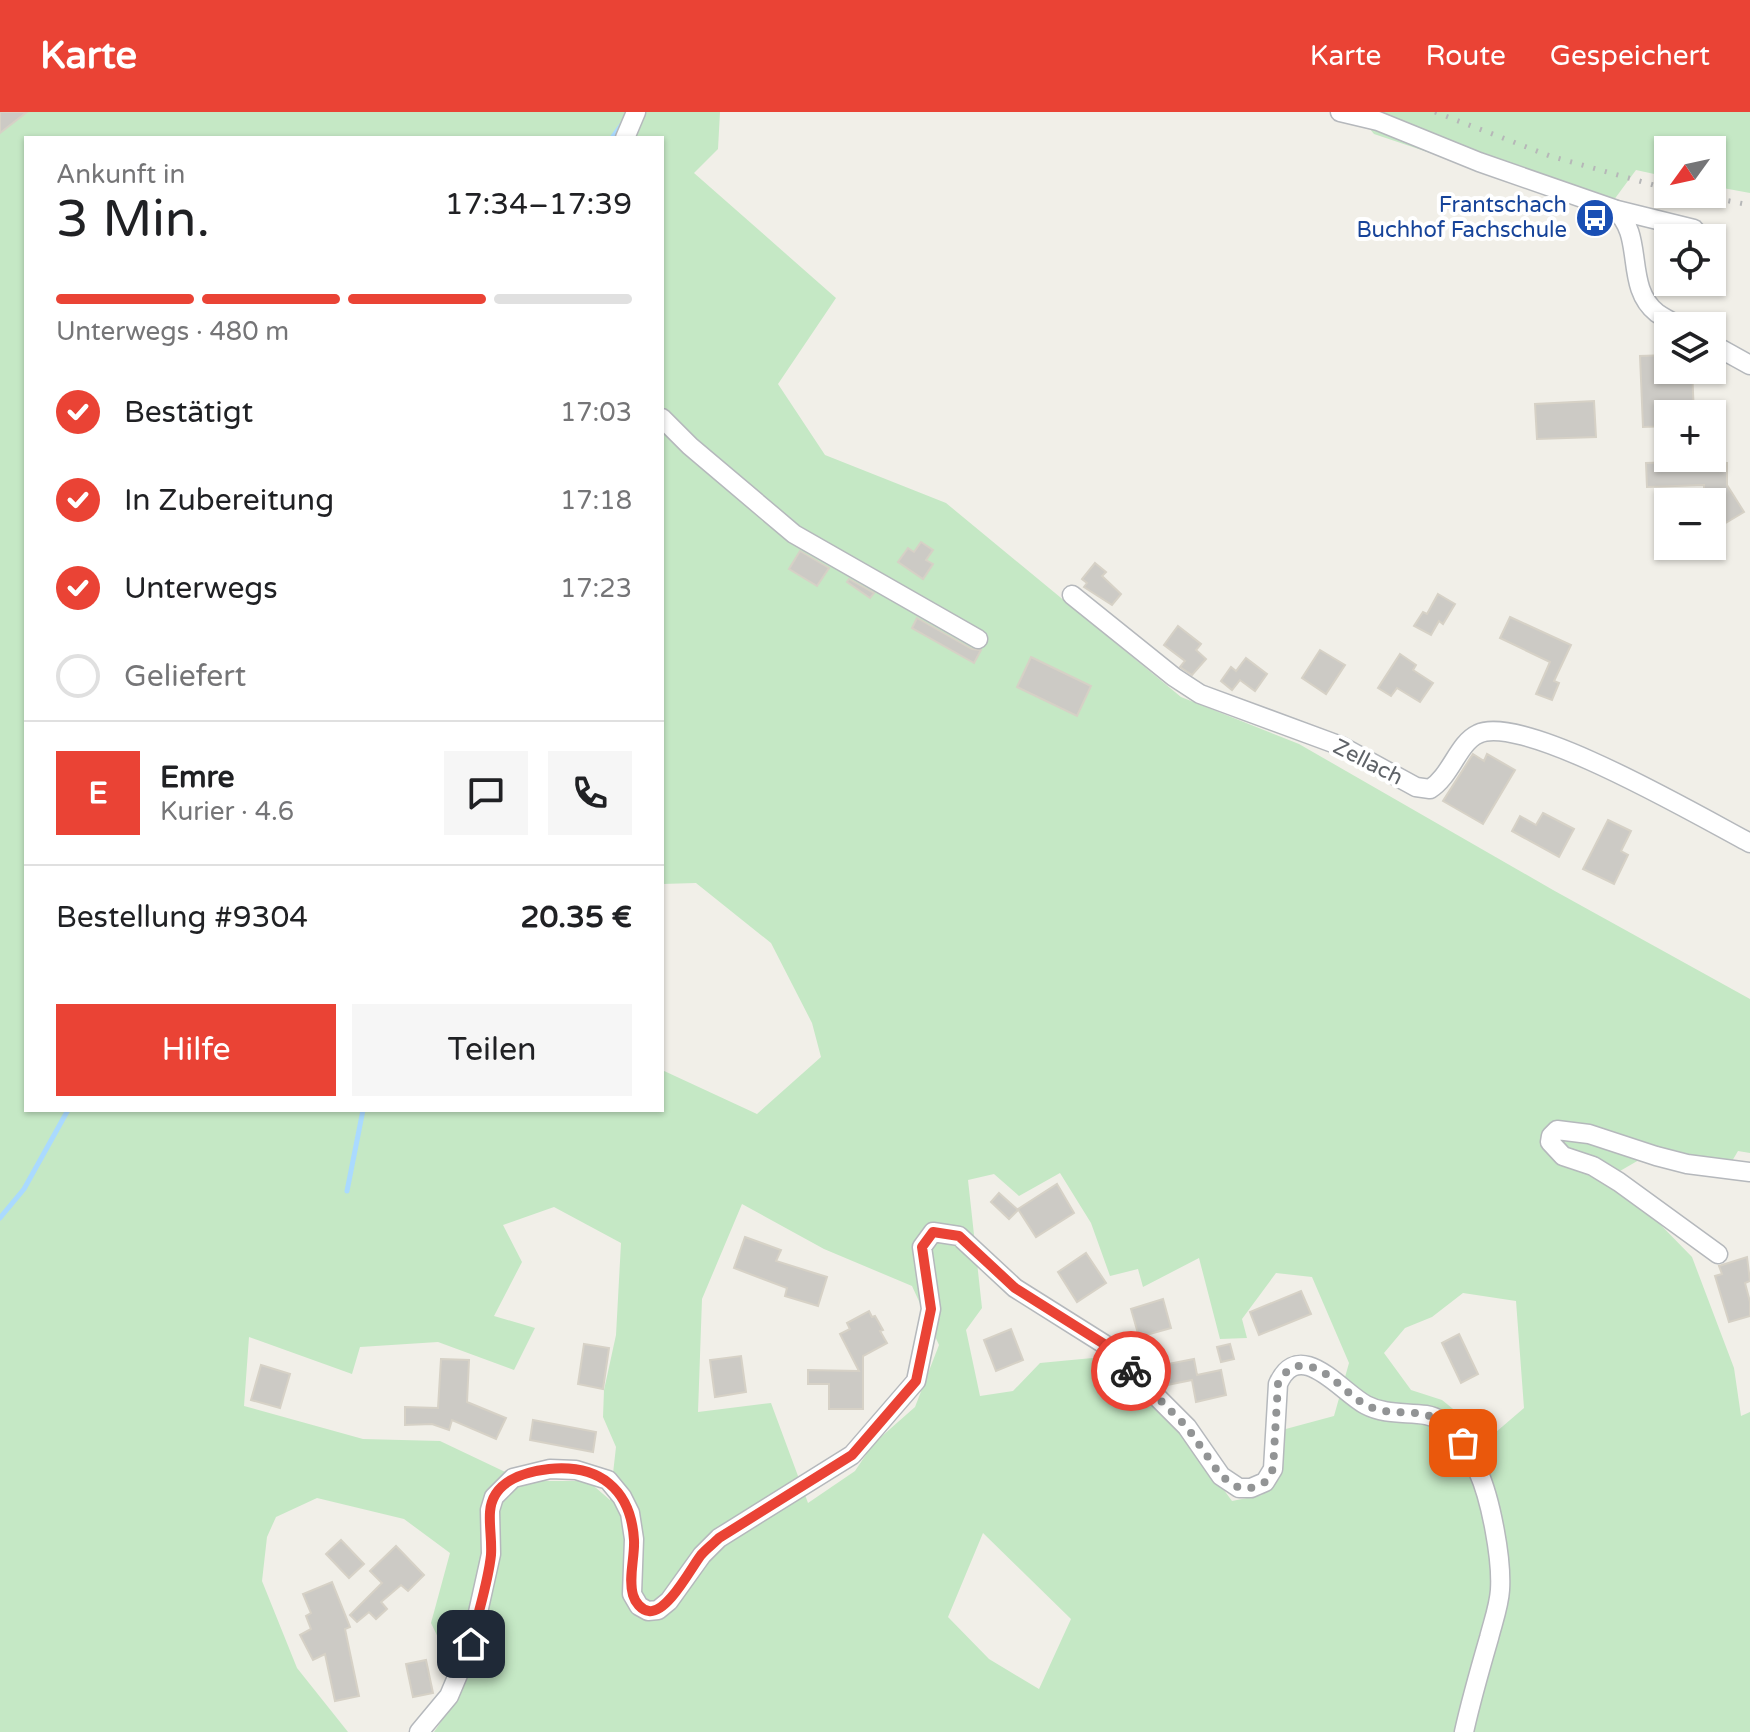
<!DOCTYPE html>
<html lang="de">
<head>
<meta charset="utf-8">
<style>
	:root { --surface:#fff; --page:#f6f6f6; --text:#202124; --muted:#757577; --line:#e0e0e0; --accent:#ea4335 }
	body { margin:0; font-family:"Varela Round",sans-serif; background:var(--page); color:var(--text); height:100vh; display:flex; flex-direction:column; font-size:30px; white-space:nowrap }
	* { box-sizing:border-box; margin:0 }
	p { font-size:26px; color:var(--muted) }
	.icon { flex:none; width:44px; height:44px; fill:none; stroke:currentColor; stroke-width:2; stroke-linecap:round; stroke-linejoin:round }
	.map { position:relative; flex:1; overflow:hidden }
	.drawer { position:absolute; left:24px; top:24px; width:640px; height:976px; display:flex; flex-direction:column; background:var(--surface); border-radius:0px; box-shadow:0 2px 6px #0004 }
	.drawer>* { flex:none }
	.needle { width:52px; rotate:237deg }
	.fabs { position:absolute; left:1654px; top:24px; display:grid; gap:16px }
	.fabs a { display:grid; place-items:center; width:72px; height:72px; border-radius:0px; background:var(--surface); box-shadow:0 2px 6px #0004; font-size:40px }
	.pin { position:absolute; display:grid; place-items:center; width:68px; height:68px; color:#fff; margin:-34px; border-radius:16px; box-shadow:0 4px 12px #0006 }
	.courier { position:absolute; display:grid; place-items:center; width:80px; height:80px; margin:-40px; border:6px solid #ea4335; border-radius:50%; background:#fff; color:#222; box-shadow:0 2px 10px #0007 }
	.headline em { font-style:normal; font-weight:600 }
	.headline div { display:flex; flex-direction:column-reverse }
	.headline { display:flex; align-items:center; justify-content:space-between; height:136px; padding:0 32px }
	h1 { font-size:52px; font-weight:600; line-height:60px }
	.bar { display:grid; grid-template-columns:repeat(4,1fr); gap:12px 8px; align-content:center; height:96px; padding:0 32px }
	.bar i { height:10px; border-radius:6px; background:var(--line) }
	.bar .selected { background:var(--accent) }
	.bar p { grid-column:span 4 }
	.line { display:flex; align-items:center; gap:20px; padding:0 32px; border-top:2px solid var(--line) }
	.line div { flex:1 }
	.round { display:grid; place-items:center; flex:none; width:84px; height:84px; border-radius:0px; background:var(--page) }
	ol { padding:0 32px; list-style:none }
	li { display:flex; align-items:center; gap:24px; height:88px }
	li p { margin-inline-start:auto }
	li .icon { padding:8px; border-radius:50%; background:var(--accent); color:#fff; stroke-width:4 }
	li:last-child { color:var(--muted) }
	li i { width:44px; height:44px; border:4px solid var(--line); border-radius:50% }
	.primary-button { display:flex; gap:16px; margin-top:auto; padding:16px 32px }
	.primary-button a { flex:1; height:92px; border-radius:0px; background:var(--accent); color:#fff; font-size:32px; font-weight:600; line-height:92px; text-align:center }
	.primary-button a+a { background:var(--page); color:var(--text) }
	header { display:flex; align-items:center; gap:48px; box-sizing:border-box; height:112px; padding:0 40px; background:var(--accent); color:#fff }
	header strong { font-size:38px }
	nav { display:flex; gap:44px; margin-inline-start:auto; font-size:28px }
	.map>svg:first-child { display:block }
</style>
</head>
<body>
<header>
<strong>Karte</strong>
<nav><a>Karte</a><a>Route</a><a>Gespeichert</a></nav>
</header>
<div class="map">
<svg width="1750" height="1620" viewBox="0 0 1750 1620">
	<rect width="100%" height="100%" fill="#f1efe8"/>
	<g fill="#c5e8c5" fill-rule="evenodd">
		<path d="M0 0H720L718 37 694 61 836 186 778 272 825 343 946 391 1181 585 1299 632 1553 778 1750 887V1041L1738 1039 1722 1066 1639 1048 1601 1070 1652 1104 1692 1145 1734 1256 1741 1304 1750 1300V1620H434L463 1577 431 1511 450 1441 404 1407 317 1386 276 1405 267 1425 262 1469 297 1556 348 1620H0ZM26 26H662V772L696 771 771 831 812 911 821 945 757 1002 662 958V998H26ZM1060 1061 1091 1111 1110 1164 1138 1157 1143 1175 1199 1146 1220 1227 1247 1226 1242 1207 1276 1161 1312 1165 1349 1251 1334 1304 1282 1318 1277 1357 1262 1383 1232 1389 1177 1314 1103 1245 1040 1251 1013 1279 980 1284 966 1218 982 1196 968 1068 994 1062 1019 1084ZM742 1092 824 1137 912 1174 939 1233 915 1295 873 1332 855 1359 808 1391 771 1291 698 1300 702 1187ZM554 1095 621 1131 616 1223 604 1278 603 1305 616 1335 610 1388 588 1369H524L440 1329 363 1327 244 1294 249 1225 352 1262 360 1235 438 1230 514 1258 535 1216 494 1204 522 1150 503 1113ZM1463 1181 1516 1189 1524 1296 1489 1326 1442 1288 1411 1278 1384 1241 1405 1216 1432 1205ZM983 1421 1071 1507 1039 1577 989 1547 948 1505Z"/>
		<polygon points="1356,0 1750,0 1750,81 1712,74 1712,38 1668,38 1668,65 1636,58 1605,100 1374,22"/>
	</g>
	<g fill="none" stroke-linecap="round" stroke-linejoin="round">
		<g stroke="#aadaff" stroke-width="5">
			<polyline points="612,26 623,11"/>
			<polyline points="347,1079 363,998"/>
			<polyline points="0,1106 24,1077 68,998"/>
		</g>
	</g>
	<g fill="#cccac5" stroke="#d6d1c6" stroke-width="2">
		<polygon points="0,0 27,0 0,21"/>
		<polygon points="1668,243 1668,258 1692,258 1694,302 1668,302 1668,314 1643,315 1640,244"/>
		<polygon points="1594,289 1596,325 1537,327 1535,292"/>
		<polygon points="1681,350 1727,351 1727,373 1744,400 1724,412 1704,379 1704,373 1647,375 1646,351"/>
		<polygon points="921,430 933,438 926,448 933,452 923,467 898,450 908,436 914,440"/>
		<polygon points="800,439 829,456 817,474 789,457"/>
		<polygon points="1095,451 1106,460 1102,464 1121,482 1112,493 1084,475 1087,471 1082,467"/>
		<polygon points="849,467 874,481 870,486 847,470"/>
		<polygon points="1438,482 1455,492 1443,512 1439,509 1431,523 1414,514 1423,500 1427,502"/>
		<polygon points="1510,505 1571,533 1554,569 1559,571 1552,588 1536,582 1550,550 1500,526"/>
		<polygon points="917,506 972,537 981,538 974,551 912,516"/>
		<polygon points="1178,514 1201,532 1196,538 1206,547 1192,563 1180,555 1185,549 1164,533"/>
		<polygon points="1320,538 1345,553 1326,582 1302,566"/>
		<polygon points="1400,542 1416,553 1413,558 1433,571 1420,590 1397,576 1391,584 1378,576"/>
		<polygon points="1031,545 1091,574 1077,604 1017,575"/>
		<polygon points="1246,546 1267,562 1255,579 1240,568 1232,578 1221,569 1231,555 1236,559"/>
		<polygon points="1473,642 1484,649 1487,642 1515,658 1483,712 1443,689"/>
		<polygon points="1543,701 1574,717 1559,745 1512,719 1520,704 1536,713"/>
		<polygon points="1608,708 1631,719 1621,739 1628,743 1614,772 1583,757"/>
		<polygon points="1057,1072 1074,1101 1036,1125 1018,1097"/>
		<polygon points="999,1081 1018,1098 1009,1107 991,1090"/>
		<polygon points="745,1125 781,1138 776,1149 827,1165 818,1194 785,1184 787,1176 734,1156"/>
		<polygon points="1086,1141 1106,1171 1077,1190 1058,1160"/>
		<polygon points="1747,1145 1750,1169 1745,1171 1750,1190 1750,1204 1729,1210 1715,1164 1722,1162 1719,1154"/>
		<polygon points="1301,1179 1311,1202 1259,1223 1250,1200"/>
		<polygon points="1163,1187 1171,1216 1139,1225 1131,1197"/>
		<polygon points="869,1199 872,1205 875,1204 883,1218 880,1219 887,1231 863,1244 863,1297 829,1297 829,1272 808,1272 808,1258 859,1259 840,1222 850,1217 847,1211"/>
		<polygon points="1011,1217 1023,1248 996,1259 984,1228"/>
		<polygon points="1459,1222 1478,1262 1461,1271 1442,1231"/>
		<polygon points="584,1232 609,1236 603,1277 578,1272"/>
		<polygon points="1230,1232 1234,1247 1221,1250 1217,1235"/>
		<polygon points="741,1244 746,1280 715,1285 710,1248"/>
		<polygon points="441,1247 469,1248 467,1290 506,1306 496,1327 452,1308 449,1318 432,1312 405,1313 405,1295 438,1296"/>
		<polygon points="1194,1247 1197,1263 1221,1258 1226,1283 1196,1290 1192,1268 1167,1273 1163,1253"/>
		<polygon points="261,1253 290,1262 280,1296 251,1288"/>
		<polygon points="533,1308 596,1320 593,1340 530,1328"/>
		<polygon points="341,1428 364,1452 349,1466 326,1442"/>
		<polygon points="396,1434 424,1463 408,1479 401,1473 381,1490 387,1497 376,1507 369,1500 357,1510 350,1503 382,1471 370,1459"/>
		<polygon points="332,1470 350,1515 345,1517 359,1584 335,1589 325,1542 313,1548 300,1523 311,1517 306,1504 311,1501 303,1482"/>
		<polygon points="426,1548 433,1581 413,1585 406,1552"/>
	</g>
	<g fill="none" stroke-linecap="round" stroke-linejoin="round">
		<defs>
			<g id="street">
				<path d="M1340 0 1378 9 1479 50 1614 97C1646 123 1623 174 1657 201 1664 206 1672 210 1680 214"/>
				<polyline points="625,26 636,0"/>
				<polyline points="1617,98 1694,117"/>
				<polyline points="1712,232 1750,253"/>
				<polyline points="662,306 690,334 794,422 978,527"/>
				<path d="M1072 483 1174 565 1200 582 1341 634 1416 675 1430 677C1451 664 1458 631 1478 622 1522 600 1704 707 1750 731"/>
				<polyline points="1718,1142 1619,1070 1593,1054 1563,1044 1550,1030 1551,1024 1557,1018 1589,1022 1656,1044 1687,1052 1750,1060"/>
				<path d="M419 1620 449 1584 471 1532 491 1442 490 1398 494 1385 513 1366 550 1357 576 1358 608 1368 622 1385 630 1401 634 1427 632 1482 639 1494 648 1499 658 1498 669 1489 702 1443 719 1426 852 1343 916 1269 931 1197 922 1135 933 1120 959 1124 1015 1176 1104 1232 1187 1315 1221 1364 1239 1376H1251L1265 1370 1273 1357 1278 1272C1300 1224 1341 1280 1366 1293 1385 1303 1405 1300 1426 1303 1451 1307 1469 1338 1478 1359 1491 1388 1502 1447 1500 1478 1499 1494 1493 1510 1489 1526 1480 1557 1471 1588 1464 1620"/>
			</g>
		</defs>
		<use href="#street" stroke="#b5b8bc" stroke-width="21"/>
		<use href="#street" stroke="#fff" stroke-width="18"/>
		<g stroke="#b6b7b8" stroke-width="5" stroke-dasharray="2 10" stroke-linecap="butt">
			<polyline points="1435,0 1550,44 1668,77"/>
			<polyline points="1693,82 1750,93"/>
		</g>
	</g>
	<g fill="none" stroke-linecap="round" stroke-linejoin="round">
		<path stroke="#929495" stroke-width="8" stroke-dasharray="0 14.4" d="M1131 1259 1187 1315 1221 1364 1239 1376H1251L1265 1370 1273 1357 1278 1272C1284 1260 1292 1252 1306 1254 1330 1257 1347 1284 1368 1294 1389 1304 1410 1297 1430 1304 1443 1308 1454 1321 1463 1331"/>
		<path stroke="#ea4335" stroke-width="10" d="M471 1532C477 1503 488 1472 491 1443 492 1428 489 1414 490 1400 492 1370 523 1360 549 1357 599 1352 631 1377 634 1428 635 1445 628 1466 633 1483 635 1490 641 1498 649 1499 667 1502 691 1456 701 1443 706 1437 713 1432 719 1426L852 1343 916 1269 931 1197 922 1135 933 1120 959 1124 1015 1176 1104 1232 1131 1259"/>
	</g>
	<defs>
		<symbol id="bus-disc" viewBox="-11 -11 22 22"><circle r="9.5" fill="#1a4fb4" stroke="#fff"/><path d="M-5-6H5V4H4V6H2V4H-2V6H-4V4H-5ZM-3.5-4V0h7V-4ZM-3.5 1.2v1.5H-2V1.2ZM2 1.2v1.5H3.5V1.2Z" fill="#fff"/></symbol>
	</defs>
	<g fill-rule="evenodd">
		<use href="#bus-disc" x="1573" y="84" width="44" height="44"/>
	</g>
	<g text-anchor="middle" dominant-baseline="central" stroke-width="8" stroke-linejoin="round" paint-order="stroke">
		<g font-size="22" fill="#164399" stroke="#fff" text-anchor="end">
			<text x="1567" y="93">Frantschach<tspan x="1567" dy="25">Buchhof Fachschule</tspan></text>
		</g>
		<g font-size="22" fill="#5f6368" stroke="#fff">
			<text transform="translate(1368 650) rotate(27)">Zellach</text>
		</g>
	</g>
</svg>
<div class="fabs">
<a><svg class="needle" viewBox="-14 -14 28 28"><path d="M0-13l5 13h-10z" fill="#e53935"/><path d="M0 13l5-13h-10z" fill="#757577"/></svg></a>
<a><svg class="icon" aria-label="locate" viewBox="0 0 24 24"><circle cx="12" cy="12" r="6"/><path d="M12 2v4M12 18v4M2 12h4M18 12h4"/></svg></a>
<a><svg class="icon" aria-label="layers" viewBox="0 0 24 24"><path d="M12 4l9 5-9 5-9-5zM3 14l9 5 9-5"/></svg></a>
<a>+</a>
<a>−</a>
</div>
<div class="pin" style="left:1463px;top:1331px;background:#ea580c"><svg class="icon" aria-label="bag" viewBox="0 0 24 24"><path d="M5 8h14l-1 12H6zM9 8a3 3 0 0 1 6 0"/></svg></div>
<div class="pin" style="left:471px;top:1532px;background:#1f2937"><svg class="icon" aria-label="home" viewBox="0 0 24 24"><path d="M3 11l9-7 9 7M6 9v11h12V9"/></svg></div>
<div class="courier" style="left:1131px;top:1259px"><svg class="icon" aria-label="bike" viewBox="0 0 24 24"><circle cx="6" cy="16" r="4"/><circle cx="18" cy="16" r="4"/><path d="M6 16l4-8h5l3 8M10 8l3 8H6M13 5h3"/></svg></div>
<section class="drawer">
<div class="headline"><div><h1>3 Min.</h1><p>Ankunft in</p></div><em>17:34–17:39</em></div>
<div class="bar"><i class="selected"></i><i class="selected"></i><i class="selected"></i><i></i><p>Unterwegs · 480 m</p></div>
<ol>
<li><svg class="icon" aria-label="check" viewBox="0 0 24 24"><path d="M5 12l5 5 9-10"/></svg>Bestätigt<p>17:03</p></li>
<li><svg class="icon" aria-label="check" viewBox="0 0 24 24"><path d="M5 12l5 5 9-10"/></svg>In Zubereitung<p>17:18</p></li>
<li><svg class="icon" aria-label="check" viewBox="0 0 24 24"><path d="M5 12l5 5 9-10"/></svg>Unterwegs<p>17:23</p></li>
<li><i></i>Geliefert</li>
</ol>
<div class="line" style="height:144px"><b class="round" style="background:var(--accent);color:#fff">E</b><div><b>Emre</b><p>Kurier · 4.6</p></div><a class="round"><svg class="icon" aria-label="chat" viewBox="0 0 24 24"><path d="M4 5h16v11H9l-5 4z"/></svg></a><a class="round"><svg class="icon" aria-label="phone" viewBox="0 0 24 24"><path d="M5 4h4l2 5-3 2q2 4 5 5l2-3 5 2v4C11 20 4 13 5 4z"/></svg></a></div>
<div class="line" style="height:104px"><div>Bestellung #9304</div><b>20.35 €</b></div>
<div class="primary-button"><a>Hilfe</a><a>Teilen</a></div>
</section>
</div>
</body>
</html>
